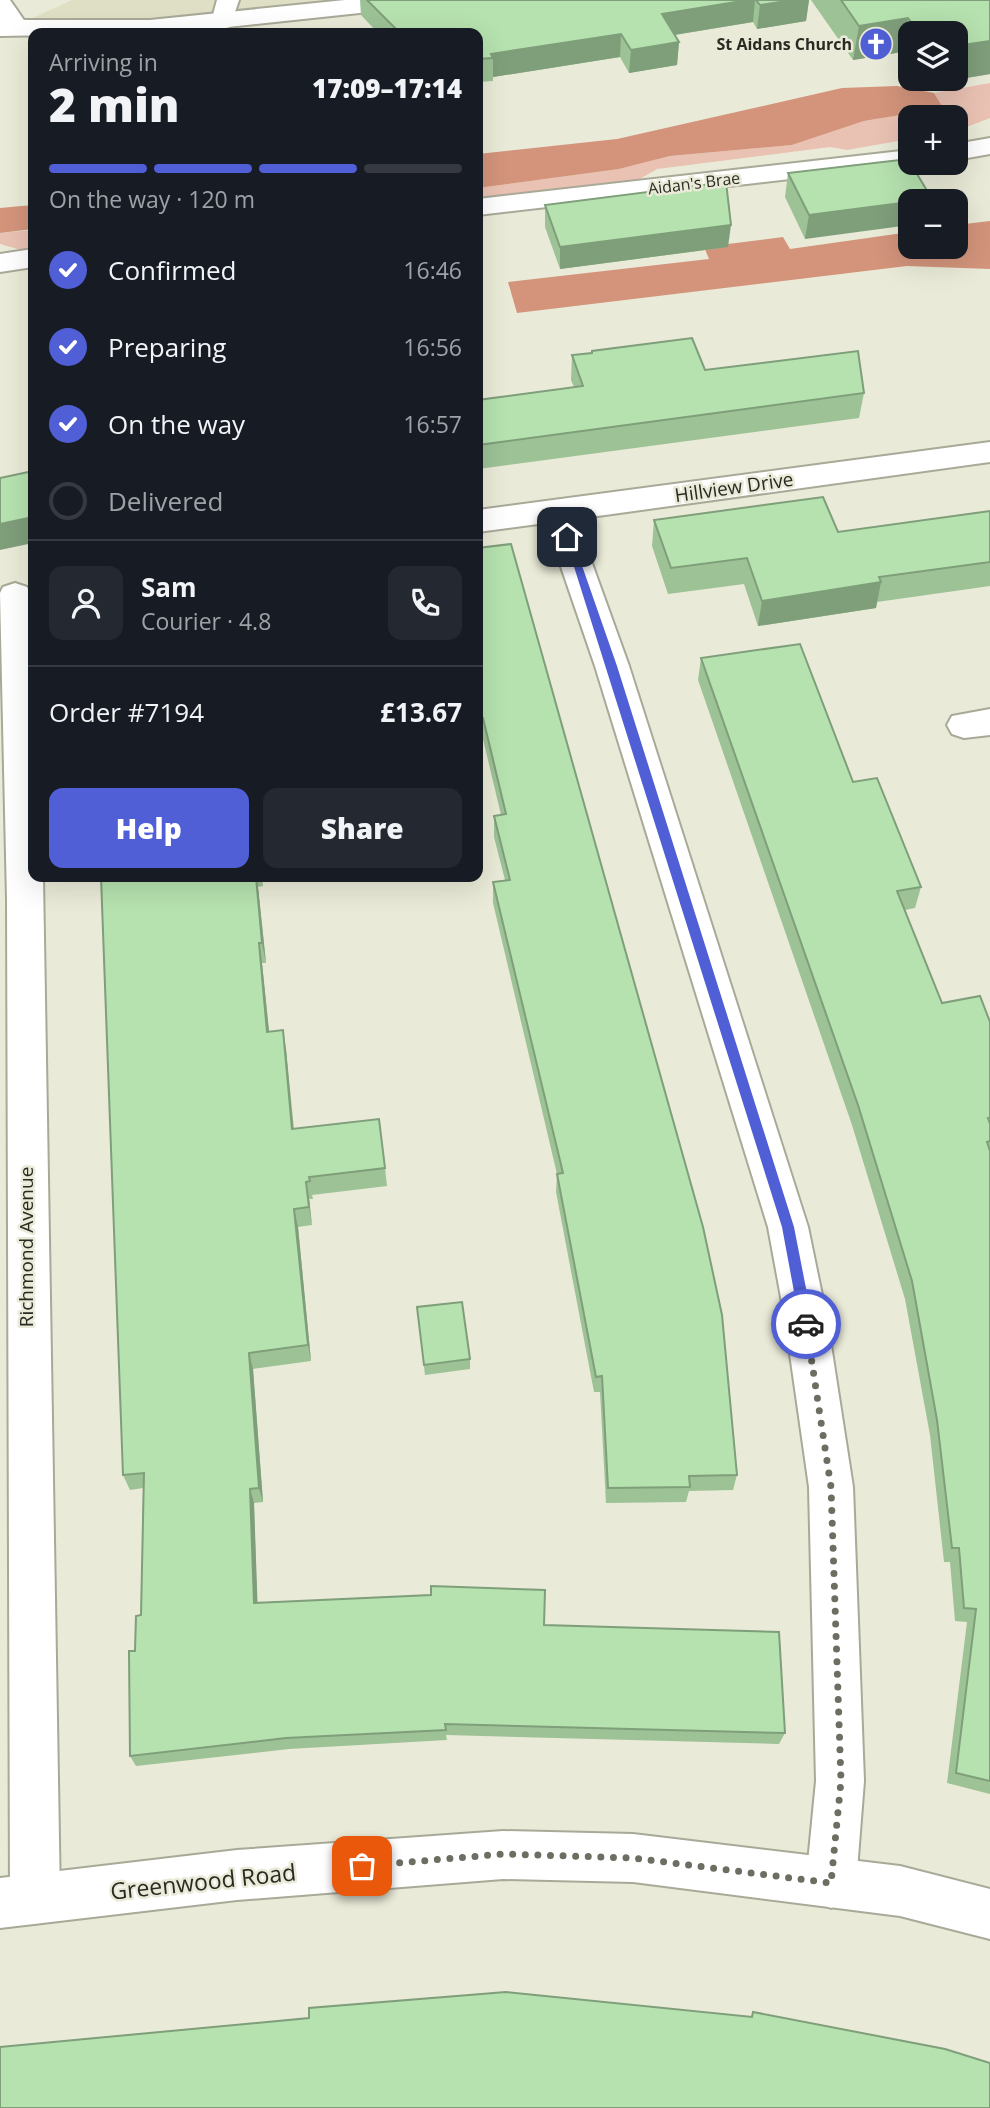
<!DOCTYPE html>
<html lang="en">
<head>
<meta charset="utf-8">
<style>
	:root { --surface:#171b24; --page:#242831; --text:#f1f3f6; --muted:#9ea1a6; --line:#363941; --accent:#505fd5 }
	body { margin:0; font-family:"Open Sans",sans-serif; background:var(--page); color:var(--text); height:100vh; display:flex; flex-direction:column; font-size:26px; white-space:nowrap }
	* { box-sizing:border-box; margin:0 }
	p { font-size:23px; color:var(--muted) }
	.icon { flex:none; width:38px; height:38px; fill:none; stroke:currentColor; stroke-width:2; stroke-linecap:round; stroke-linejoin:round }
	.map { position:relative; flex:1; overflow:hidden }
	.details { position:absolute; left:28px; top:28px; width:455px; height:854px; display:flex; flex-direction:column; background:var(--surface); border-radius:14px; box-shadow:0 7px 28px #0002 }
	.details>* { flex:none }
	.buttons { position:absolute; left:898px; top:21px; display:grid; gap:14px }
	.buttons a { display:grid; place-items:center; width:70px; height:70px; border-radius:14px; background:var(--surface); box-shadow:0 7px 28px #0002; font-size:35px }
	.pin { position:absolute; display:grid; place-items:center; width:60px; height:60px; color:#fff; margin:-30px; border-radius:14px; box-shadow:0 4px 10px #0006 }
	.courier { position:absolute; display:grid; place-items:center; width:70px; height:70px; margin:-35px; border:5px solid #505fd5; border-radius:50%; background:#fff; color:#222; box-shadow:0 2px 9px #0007 }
	.head em { font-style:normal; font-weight:800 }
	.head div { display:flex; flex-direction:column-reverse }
	.head { display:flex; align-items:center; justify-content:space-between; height:119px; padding:0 21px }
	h1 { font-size:46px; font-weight:800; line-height:52px }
	.bar { display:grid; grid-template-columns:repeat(4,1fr); gap:10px 7px; align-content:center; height:84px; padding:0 21px }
	.bar i { height:9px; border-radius:5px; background:var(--line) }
	.bar .selected { background:var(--accent) }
	.bar p { grid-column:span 4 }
	.line { display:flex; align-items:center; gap:18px; padding:0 21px; border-top:2px solid var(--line) }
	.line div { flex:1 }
	.round { display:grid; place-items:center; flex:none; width:74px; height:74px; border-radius:14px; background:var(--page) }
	ol { padding:0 21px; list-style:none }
	li { display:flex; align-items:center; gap:21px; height:77px }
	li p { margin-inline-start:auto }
	li .icon { padding:7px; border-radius:50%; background:var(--accent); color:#fff; stroke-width:4 }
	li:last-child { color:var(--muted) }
	li i { width:38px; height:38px; border:4px solid var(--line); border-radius:50% }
	.button { display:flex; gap:14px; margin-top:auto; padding:14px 21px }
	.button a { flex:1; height:80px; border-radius:14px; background:var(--accent); color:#fff; font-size:28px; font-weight:800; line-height:80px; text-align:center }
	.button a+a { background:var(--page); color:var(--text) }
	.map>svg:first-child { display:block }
</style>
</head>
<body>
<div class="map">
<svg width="990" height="2108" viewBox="0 0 990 2108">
	<rect width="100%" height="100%" fill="#eaead8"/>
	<polygon fill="#dfdfc6" points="72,0 405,0 222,22 15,26"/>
	<g fill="#eac2b3">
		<polygon points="990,83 990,118 956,131 956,117 910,117 910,139 847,150 830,147 657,169 638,180 478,199 478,188 619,169 670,156 792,145 864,121 942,108 934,93"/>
		<polygon points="33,230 33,250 25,251 0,244 0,233"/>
	</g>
	<g fill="#d3947b">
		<polygon points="897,86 934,93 943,108 864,121 792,145 670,156 619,169 478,188 478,154 617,139 842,88"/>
		<polygon points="33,205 33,229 0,233 0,208"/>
		<polygon points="990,221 990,269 907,266 517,313 508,282 709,259 704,247 783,237 790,249 910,232 910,247 956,247 956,225"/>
	</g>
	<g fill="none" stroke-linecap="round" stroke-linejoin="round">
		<defs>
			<polygon id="service" points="217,0 239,0 230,27 222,29 211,22"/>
			<g id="minor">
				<polygon points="0,0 10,0 28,26 24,31 6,31 0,22"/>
				<polygon points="990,138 990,154 956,160 956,144"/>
				<polygon points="910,150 910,163 920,164 478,215 478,199"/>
				<polygon points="33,249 33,267 0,272 0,254"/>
				<polygon points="990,442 990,462 576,519 629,666 808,1227 827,1319 853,1487 864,1781 856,1883 848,1900 831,1908 814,1900 806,1883 816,1781 809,1487 785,1319 768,1227 595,666 546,523 478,532 478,510"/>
				<polygon points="15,583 27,587 31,595 33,877 43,877 60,1899 52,1916 35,1924 18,1916 10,1899 7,899 0,593 3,587"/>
				<polygon points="990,709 990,735 964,738 952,734 947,725 952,716"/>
			</g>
			<g id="tertiary">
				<polygon points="345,0 428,0 425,5 416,7 172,33 0,36 0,20 150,20"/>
				<polygon points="503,1831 633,1834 900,1866 990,1889 990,1939 900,1916 633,1882 503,1879 237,1900 0,1928 0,1878 237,1850"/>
			</g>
		</defs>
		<use href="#service" stroke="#a9a998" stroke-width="4"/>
		<use href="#minor" stroke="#a9a998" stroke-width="4"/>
		<use href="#tertiary" stroke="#a9a998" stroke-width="4"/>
		<use href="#service" fill="#fff" fill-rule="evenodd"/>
		<use href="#minor" fill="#fff" fill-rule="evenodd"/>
		<use href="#tertiary" fill="#fff" fill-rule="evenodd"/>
	</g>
	<g fill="#9dc296">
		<polygon points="360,0 809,0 806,21 757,29 753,22 675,35 679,42 677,65 629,73 620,57 493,77 493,81 478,82 478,33 378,33 361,15"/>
		<polygon points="811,0 990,0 990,74 925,85 921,79 956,79 956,33 910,33 910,64 902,52 853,60"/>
		<polygon points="788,173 932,201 805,239 785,197"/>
		<polygon points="545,205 728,247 560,269 545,227"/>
		<polygon points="592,351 705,370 864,393 859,418 478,469 478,400 574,387 571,380 572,355 591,353"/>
		<polygon points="990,511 990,586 877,602 876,608 758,626 744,584 668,594 652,546 654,520 838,532"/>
		<polygon points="478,548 737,1475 733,1490 689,1491 686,1502 606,1503 600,1392 594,1392 556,1192 557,1174 493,903 493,882 505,880 494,837 494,816 501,815 483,739 478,740"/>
		<polygon points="701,658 853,782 921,887 915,908 905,910 942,1003 990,1022 990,1794 947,1783 967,1622 955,1621 950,1562 944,1562 930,1435 905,1299 852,1125 698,680"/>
		<polygon points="101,877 262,877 263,886 258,887 266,963 262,963 269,1031 286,1049 294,1129 385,1168 387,1186 312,1195 313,1199 309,1199 312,1225 298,1227 311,1361 253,1369 263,1502 254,1503 257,1603 544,1625 785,1733 779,1744 446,1735 447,1740 289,1749 136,1766 130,1756 135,1651 141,1615 143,1488 130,1490 123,1475"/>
		<polygon points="417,1307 470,1359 470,1369 425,1375"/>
	</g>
	<g fill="#7f9e7a">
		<polygon points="748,0 755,0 753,22 661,37 662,14"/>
		<polygon points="793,0 809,0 806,21 757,29 760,5"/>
		<polygon points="908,18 902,52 853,60 859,26"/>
		<polygon points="621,34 620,57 493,77 493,58 491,54"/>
		<polygon points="990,41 990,74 925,85 926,79 956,79 956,46"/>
		<polygon points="679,42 677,65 629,73 631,50"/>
		<polygon points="910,202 910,225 805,239 809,215"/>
		<polygon points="731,225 728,247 560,269 560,247"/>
		<polygon points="33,517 33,543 0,550 0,524"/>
		<polygon points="881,582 876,608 758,626 762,601"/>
		<polygon points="478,718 483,718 483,739 478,740"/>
		<polygon points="256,877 258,887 266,963 262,943"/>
		<polygon points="259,943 262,963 271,1051 267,1032"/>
		<polygon points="283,1030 286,1049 295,1148 292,1129"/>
		<polygon points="306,1182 309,1199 312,1225 309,1207"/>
		<polygon points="294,1209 298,1227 311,1361 308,1345"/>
		<polygon points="249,1353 253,1369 263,1502 259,1488"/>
		<polygon points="250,1489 254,1503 258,1616 254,1603"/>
	</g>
	<g fill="#b6e2af" stroke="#7f9e7a" stroke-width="2">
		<polygon points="367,0 748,0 662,14 679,42 631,50 621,34 491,54 493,58 478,59 478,33 400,33"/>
		<polygon points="756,0 793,0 760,5"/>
		<polygon points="841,0 990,0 990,41 956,46 956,33 919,33 908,18 859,26"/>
		<polygon points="908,159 932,199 809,215 788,173"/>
		<polygon points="726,182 731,225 560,247 545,205"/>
		<polygon points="692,338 705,370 858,351 864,393 478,445 478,400 583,386 572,355 592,353 592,351"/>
		<polygon points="33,471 33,517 0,524 0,478"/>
		<polygon points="823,497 838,532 990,511 990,562 879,577 881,582 762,601 747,558 671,568 654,520"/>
		<polygon points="511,544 703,1227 722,1315 737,1475 689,1476 690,1487 608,1488 602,1376 596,1377 557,1174 563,1173 493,882 510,880 494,816 506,814 483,718 478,718 478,548"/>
		<polygon points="800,644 853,782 877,778 921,887 897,891 942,1003 980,996 990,1022 990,1118 988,1118 990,1124 990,1141 987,1142 990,1151 990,1781 956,1773 976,1609 964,1608 959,1548 952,1548 937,1420 912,1281 858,1105 701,658"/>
		<polygon points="101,877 256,877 262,943 259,943 267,1032 283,1030 292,1129 379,1119 385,1168 309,1177 310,1181 306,1182 309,1207 294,1209 308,1345 249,1353 259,1488 250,1489 254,1603 431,1595 431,1586 545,1590 544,1625 779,1632 785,1733 445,1724 446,1730 286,1738 130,1756 129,1651 135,1651 136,1616 141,1615 144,1473 123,1475"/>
		<polygon points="462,1302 470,1359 424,1365 417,1307"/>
		<polygon points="506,1992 752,2017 753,2012 945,2049 990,2063 990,2108 0,2108 0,2047 309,2018 309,2008"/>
	</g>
	<polygon fill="#505fd5" points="564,535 572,537 617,666 794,1227 813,1324 806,1330 800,1324 782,1227"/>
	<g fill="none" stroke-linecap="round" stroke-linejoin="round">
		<polyline stroke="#6d6d62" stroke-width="7" stroke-dasharray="0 12.6" points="362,1866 503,1854 633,1858 831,1883 841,1781 831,1487 806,1324"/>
	</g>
	<defs>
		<symbol id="church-disc" viewBox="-11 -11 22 22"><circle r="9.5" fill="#505fd5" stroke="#eaead8"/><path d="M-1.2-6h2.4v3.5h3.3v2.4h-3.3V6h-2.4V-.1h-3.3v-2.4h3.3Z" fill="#fff"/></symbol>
	</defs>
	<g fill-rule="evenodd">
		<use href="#church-disc" x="857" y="25" width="38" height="38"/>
	</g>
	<g text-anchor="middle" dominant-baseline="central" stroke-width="5" stroke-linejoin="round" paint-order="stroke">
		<g font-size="16" font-weight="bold" fill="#2a2a23" stroke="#eaead8" text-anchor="end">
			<text x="852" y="44">St Aidans Church</text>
		</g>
		<g font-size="16" fill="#2a2a23" stroke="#eaead8">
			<text transform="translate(694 183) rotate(-7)">Aidan's Brae</text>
		</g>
		<g font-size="19" fill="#2a2a23" stroke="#eaead8">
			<text transform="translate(734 487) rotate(-8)">Hillview Drive</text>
			<text transform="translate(26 1247) rotate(-90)">Richmond Avenue</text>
		</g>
		<g font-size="23" fill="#2a2a23" stroke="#eaead8">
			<text transform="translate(203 1881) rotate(-6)">Greenwood Road</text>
		</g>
	</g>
</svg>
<div class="buttons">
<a><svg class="icon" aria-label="layers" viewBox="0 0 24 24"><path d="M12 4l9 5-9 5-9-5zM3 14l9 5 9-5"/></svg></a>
<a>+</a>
<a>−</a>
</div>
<div class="pin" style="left:362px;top:1866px;background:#ea580c"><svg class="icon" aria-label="bag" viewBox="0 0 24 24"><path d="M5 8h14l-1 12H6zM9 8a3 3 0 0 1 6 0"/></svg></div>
<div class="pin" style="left:567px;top:537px;background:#1f2937"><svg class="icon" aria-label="home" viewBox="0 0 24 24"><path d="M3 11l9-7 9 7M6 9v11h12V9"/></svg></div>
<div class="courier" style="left:806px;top:1324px"><svg class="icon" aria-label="car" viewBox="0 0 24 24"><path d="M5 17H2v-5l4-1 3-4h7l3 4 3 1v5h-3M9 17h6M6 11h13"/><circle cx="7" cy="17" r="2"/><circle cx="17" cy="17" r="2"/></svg></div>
<section class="details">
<div class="head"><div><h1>2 min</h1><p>Arriving in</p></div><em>17:09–17:14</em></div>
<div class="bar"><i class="selected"></i><i class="selected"></i><i class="selected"></i><i></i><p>On the way · 120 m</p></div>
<ol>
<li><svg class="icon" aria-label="check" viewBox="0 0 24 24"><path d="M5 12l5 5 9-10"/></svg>Confirmed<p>16:46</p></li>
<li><svg class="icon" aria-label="check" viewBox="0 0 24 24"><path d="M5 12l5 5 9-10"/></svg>Preparing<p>16:56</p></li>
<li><svg class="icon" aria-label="check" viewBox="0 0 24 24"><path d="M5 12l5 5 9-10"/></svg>On the way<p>16:57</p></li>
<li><i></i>Delivered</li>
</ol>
<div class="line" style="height:126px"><a class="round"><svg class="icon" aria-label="person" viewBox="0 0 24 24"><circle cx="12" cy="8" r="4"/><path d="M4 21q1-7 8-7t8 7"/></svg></a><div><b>Sam</b><p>Courier · 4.8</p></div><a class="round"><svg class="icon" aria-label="phone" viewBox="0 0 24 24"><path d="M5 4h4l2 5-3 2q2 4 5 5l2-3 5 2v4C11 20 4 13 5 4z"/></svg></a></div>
<div class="line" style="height:91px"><div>Order #7194</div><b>£13.67</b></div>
<div class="button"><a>Help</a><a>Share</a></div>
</section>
</div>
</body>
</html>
